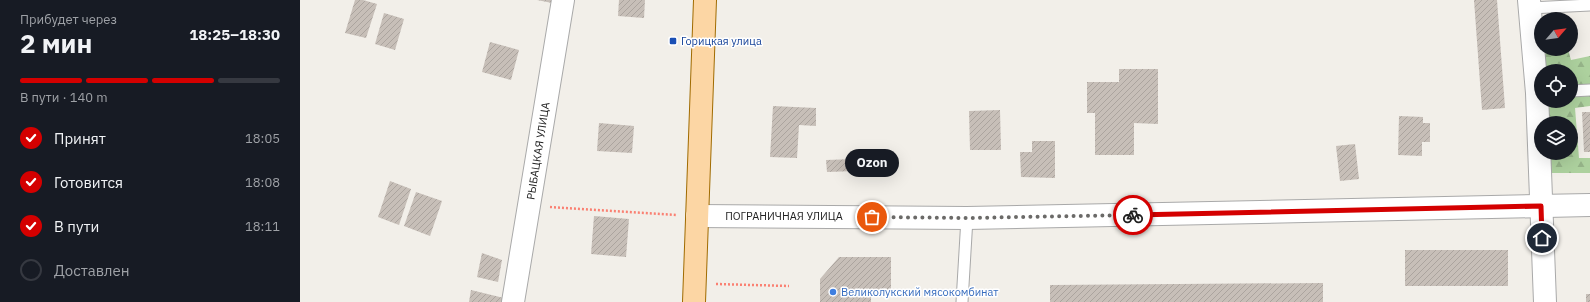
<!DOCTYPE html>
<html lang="ru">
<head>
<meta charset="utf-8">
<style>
	:root { --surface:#171b24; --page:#20242c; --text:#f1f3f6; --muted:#9ea1a6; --line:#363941; --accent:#d40000 }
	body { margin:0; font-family:"IBM Plex Sans",sans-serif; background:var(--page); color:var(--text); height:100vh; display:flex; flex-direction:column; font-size:15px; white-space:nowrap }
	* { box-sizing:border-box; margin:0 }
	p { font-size:13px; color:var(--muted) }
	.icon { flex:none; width:22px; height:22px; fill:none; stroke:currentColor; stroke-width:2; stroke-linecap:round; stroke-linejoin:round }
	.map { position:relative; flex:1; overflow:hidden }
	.side { display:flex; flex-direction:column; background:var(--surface); width:300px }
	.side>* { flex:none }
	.needle { width:26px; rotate:62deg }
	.fabs { position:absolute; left:1234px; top:12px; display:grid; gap:8px }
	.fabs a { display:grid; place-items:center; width:44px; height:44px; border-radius:50%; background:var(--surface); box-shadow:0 4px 16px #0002; font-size:20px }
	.pin { position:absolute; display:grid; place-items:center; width:34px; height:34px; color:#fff; margin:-17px; border:2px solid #fff; border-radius:50%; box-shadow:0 1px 4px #0007 }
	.courier { position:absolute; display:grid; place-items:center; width:40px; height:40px; margin:-20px; border:3px solid #d40000; border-radius:50%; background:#fff; color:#222; box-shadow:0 1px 5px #0007 }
	.bubble { position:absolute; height:28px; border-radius:14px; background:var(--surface); box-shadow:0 4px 16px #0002; font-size:13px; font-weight:700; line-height:28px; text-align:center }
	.headline em { font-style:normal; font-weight:700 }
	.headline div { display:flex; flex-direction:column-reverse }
	.headline { display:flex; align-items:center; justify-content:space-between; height:68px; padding:0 20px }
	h1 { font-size:26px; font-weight:700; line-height:30px }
	.bar { display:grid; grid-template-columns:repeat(4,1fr); gap:6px 4px; align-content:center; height:48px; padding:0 20px }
	.bar i { height:5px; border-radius:3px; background:var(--line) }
	.bar .current { background:var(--accent) }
	.bar p { grid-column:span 4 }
	ol { padding:0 20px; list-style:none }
	li { display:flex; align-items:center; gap:12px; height:44px }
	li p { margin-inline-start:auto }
	li .icon { padding:4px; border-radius:50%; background:var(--accent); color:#fff; stroke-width:4 }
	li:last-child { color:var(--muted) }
	li i { width:22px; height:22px; border:2px solid var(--line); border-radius:50% }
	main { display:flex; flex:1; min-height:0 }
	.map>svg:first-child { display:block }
</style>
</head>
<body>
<main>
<section class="side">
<div class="headline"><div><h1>2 мин</h1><p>Прибудет через</p></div><em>18:25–18:30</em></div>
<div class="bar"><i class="current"></i><i class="current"></i><i class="current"></i><i></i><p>В пути · 140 m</p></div>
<ol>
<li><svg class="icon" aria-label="check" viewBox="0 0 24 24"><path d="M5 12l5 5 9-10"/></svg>Принят<p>18:05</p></li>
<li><svg class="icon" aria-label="check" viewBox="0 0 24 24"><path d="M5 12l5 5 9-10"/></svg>Готовится<p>18:08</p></li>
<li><svg class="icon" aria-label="check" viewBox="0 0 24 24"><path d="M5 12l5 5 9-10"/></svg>В пути<p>18:11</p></li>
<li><i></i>Доставлен</li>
</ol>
</section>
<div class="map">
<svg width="1290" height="302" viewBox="0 0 1290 302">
	<defs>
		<pattern id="forest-firs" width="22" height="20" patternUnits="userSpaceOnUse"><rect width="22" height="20" fill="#add19e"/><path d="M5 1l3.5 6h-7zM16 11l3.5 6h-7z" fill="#95b388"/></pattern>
		<pattern id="building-hatch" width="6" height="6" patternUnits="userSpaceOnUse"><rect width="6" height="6" fill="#c7bfb8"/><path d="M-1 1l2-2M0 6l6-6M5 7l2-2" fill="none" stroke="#aba49e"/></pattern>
	</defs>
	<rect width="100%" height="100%" fill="#f2efe9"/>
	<polygon fill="url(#forest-firs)" points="1245,49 1268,49 1271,60 1290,56 1290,106 1275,108 1279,158 1290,158 1290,173 1250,173 1249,153 1271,153 1271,123 1248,123 1247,101 1271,101 1271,71 1245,71 1243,65"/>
	<g fill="url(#building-hatch)">
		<polygon points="55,0 63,0 77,4 66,38 45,33"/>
		<polygon points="237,0 258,0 257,4"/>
		<polygon points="319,0 345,0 344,18 318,16"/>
		<polygon points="1174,0 1197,0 1205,108 1182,110"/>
		<polygon points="84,13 104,19 95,50 75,44"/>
		<polygon points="190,42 219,50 211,80 182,72"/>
		<polygon points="819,69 858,69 858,124 834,123 834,155 795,155 795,113 787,113 787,82 819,82"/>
		<polygon points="473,106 516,108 516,126 499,125 497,158 470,157"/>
		<polygon points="700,110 701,150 670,150 669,111"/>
		<polygon points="1282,112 1290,112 1290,152 1284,152"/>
		<polygon points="1099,116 1123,117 1123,123 1130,123 1130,142 1122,142 1122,156 1098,155"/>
		<polygon points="299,123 334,126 332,153 297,151"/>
		<polygon points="732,141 755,141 755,178 721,177 720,152 732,152"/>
		<polygon points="1055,144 1059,179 1040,181 1036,146"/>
		<polygon points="555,159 556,171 527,172 526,160"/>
		<polygon points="90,181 111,189 99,225 78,217"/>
		<polygon points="116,192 142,201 130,236 104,226"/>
		<polygon points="294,216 329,219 326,257 291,254"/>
		<rect x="1105" y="250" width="103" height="36"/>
		<polygon points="182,253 202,260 198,282 177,277"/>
		<polygon points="539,257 591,257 591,291 571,291 571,302 520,302 520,279"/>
		<polygon points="1023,283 1023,302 750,302 750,285"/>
		<polygon points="171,290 208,299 208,302 169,302"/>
		<rect x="1286" y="294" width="4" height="8"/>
	</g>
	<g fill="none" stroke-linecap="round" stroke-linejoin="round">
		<defs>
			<g id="service">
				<polyline points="1230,8 1290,5"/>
				<polyline points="1271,91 1290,90"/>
				<polyline points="662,302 667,218"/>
			</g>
			<g id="minor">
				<polyline points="1229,0 1237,93 1245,302"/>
				<polyline points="397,216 667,218 1290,205"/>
				<polyline points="213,302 263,0"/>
			</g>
			<polyline id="primary" points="394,302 405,0"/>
		</defs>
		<use href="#service" stroke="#a9a9a9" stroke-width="13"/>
		<use href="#minor" stroke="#a9a9a9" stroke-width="24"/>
		<use href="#primary" stroke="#a06b00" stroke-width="24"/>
		<g stroke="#fa8072" stroke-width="2.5" stroke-dasharray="2 2" stroke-linecap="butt">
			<polyline points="250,207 376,215"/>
			<polyline points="416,284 489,286"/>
		</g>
		<use href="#service" stroke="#fff" stroke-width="11"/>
		<use href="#minor" stroke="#fff" stroke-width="22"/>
		<use href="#primary" stroke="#fcd6a4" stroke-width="22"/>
	</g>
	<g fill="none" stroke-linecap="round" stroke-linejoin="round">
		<polyline stroke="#6b6a68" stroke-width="4" stroke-dasharray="0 7.2" points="572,217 667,218 833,215"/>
		<polyline stroke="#d40000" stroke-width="5" points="833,215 1241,206 1242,238"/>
	</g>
	<rect fill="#1a4fb4" stroke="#fff" stroke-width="1.5" x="369" y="37" width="8" height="8" rx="2"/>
	<circle fill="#3f7fe0" stroke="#fff" stroke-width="1.5" cx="533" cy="292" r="4"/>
	<g text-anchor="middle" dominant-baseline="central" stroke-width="3" stroke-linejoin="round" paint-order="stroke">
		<g font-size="11" fill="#164399" stroke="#fff" text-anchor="start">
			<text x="381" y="41">Горицкая улица</text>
		</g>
		<g font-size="11" fill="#222" stroke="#fff">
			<text transform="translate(238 151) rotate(-81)">РЫБАЦКАЯ УЛИЦА</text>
			<text x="484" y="216">ПОГРАНИЧНАЯ УЛИЦА</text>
		</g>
		<g font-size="11" fill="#366cbe" stroke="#fff" text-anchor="start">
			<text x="541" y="292">Великолукский мясокомбинат</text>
		</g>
	</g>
</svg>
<div class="fabs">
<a><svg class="needle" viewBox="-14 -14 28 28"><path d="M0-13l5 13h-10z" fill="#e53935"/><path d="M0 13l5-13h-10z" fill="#9ea1a6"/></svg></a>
<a><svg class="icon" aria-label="locate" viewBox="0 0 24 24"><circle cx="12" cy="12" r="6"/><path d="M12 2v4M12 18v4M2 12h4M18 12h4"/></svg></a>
<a><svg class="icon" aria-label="layers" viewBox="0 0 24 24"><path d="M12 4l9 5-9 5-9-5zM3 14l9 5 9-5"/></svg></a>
</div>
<div class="pin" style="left:572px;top:217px;background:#ea580c"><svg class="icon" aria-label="bag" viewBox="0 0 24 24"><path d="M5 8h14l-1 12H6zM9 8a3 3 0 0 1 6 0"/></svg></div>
<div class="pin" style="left:1242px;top:238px;background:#1f2937"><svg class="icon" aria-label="home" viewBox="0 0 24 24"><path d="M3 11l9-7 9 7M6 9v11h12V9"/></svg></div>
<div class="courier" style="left:833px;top:215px"><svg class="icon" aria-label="bike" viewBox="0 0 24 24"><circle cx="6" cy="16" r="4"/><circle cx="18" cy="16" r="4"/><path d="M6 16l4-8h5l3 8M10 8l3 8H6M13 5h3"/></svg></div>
<div class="bubble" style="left:545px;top:149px;width:54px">Ozon</div>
</div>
</main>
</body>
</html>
